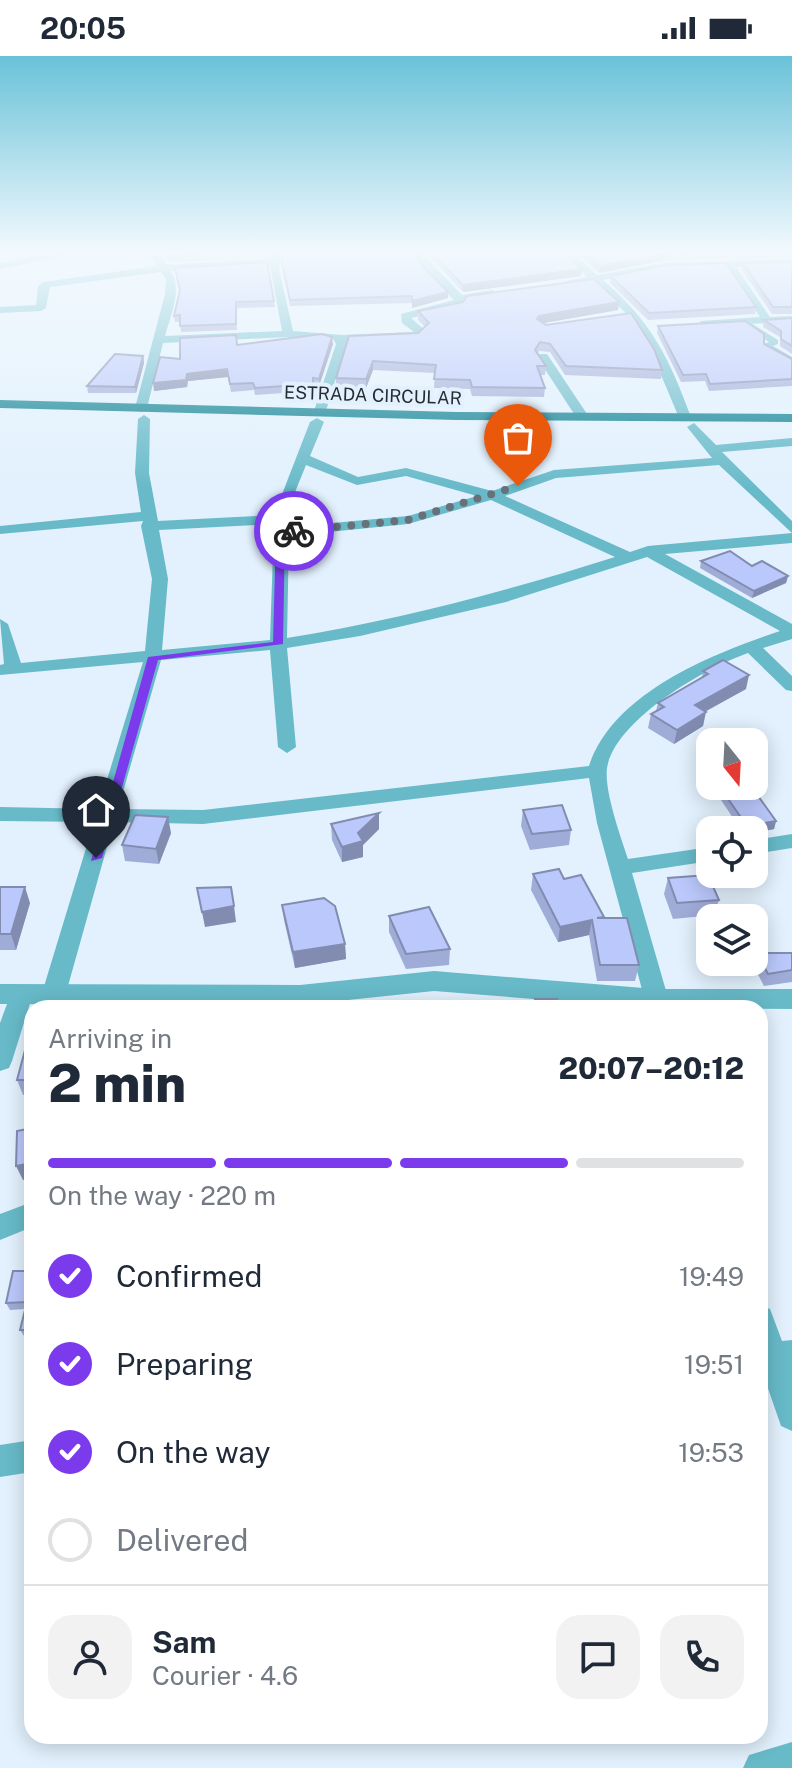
<!DOCTYPE html>
<html lang="en">
<head>
<meta charset="utf-8">
<style>
	:root { --surface:#fff; --page:#f2f2f3; --text:#1f2937; --muted:#747a83; --line:#e0e1e3; --accent:#7c3aed }
	body { margin:0; font-family:"Public Sans",sans-serif; background:var(--page); color:var(--text); height:100vh; display:flex; flex-direction:column; font-size:30px; white-space:nowrap }
	* { box-sizing:border-box; margin:0 }
	p { font-size:26px; color:var(--muted) }
	.icon { flex:none; width:44px; height:44px; fill:none; stroke:currentColor; stroke-width:2; stroke-linecap:round; stroke-linejoin:round }
	.map { position:relative; flex:1; overflow:hidden }
	.side { position:absolute; left:24px; top:944px; width:744px; height:744px; display:flex; flex-direction:column; background:var(--surface); border-radius:24px; box-shadow:0 4px 20px #0003 }
	.side>* { flex:none }
	.needle { width:52px; rotate:162deg }
	.buttons { position:absolute; left:696px; top:672px; display:grid; gap:16px }
	.buttons a { display:grid; place-items:center; width:72px; height:72px; border-radius:16px; background:var(--surface); box-shadow:0 4px 20px #0003; font-size:40px }
	.pin { position:absolute; display:grid; place-items:center; width:68px; height:68px; color:#fff; margin:-82px -34px; border-radius:50% 50% 50% 0; rotate:-45deg; box-shadow:0 0 8px #0007 }
	.pin .icon { rotate:45deg }
	.courier { position:absolute; display:grid; place-items:center; width:80px; height:80px; margin:-40px; border:6px solid #7c3aed; border-radius:50%; background:#fff; color:#222; box-shadow:0 2px 10px #0007 }
	.summary em { font-style:normal; font-weight:800 }
	.summary div { display:flex; flex-direction:column-reverse }
	.summary { display:flex; align-items:center; justify-content:space-between; height:136px; padding:0 24px }
	h1 { font-size:52px; font-weight:800; line-height:60px }
	.bar { display:grid; grid-template-columns:repeat(4,1fr); gap:12px 8px; align-content:center; height:96px; padding:0 24px }
	.bar i { height:10px; border-radius:6px; background:var(--line) }
	.bar .selected { background:var(--accent) }
	.bar p { grid-column:span 4 }
	.line { display:flex; align-items:center; gap:20px; padding:0 24px; border-top:2px solid var(--line) }
	.line div { flex:1 }
	.round { display:grid; place-items:center; flex:none; width:84px; height:84px; border-radius:24px; background:var(--page) }
	ol { padding:0 24px; list-style:none }
	li { display:flex; align-items:center; gap:24px; height:88px }
	li p { margin-inline-start:auto }
	li .icon { padding:8px; border-radius:50%; background:var(--accent); color:#fff; stroke-width:4 }
	li:last-child { color:var(--muted) }
	li i { width:44px; height:44px; border:4px solid var(--line); border-radius:50% }
	.status { display:flex; justify-content:space-between; align-items:center; height:56px; padding:0 40px; background:var(--surface); direction:ltr }
	.status svg { height:22px; fill:currentColor }
	.map>svg:first-child { display:block }
</style>
</head>
<body>
<div class="status"><b>20:05</b><svg viewBox="0 0 49 12"><path d="M0 12V9h3v3zM5 12V6h3v6zM10 12V3h3v9zM15 12V0h3v12zM26 1h20v11H26zM47 4h2v5h-2z"/></svg></div>
<div class="map">
<svg width="792" height="1712" viewBox="0 0 792 1712">
	<rect width="100%" height="100%" fill="#e2f1fd"/>
	<g fill="none" stroke-linecap="round" stroke-linejoin="round">
		<polygon fill="#68bac9" fill-rule="evenodd" points="746,264 778,284 778,288 773,290 792,301 792,308 764,292 764,288 769,286 743,268"/>
		<g fill="#68bac9" fill-rule="evenodd">
			<polygon points="73,193 97,193 0,213 0,207"/>
			<path d="M146 193H156L167 209 271 203 272 193H282L279 213 293 275 342 279 414 276 402 267 401 258 454 244 425 216 410 193 463 195 459 200 424 199 462 239 492 234 497 237 465 245 462 251 411 262 426 275 422 281 347 286 325 358 314 355 336 288 333 283 288 281 163 287 147 352 141 356 135 352 165 238 166 223 161 216 50 231 46 252 41 255 0 257V251L36 249 38 230 43 226 157 210ZM270 209 282 275 165 280C170 261 183 233 171 215Z"/>
			<path d="M557 193H568L597 219 665 207 792 203V209L736 211 770 261 792 260V266L697 270 701 265 760 261 726 211 665 213 603 224C652 266 669 302 691 361L680 364 645 281 628 259 593 226 562 230V226L587 221Z"/>
			<polygon points="539,298 547,298 589,361 588,364 578,364 537,301"/>
			<path d="M144 359 150 363 149 417 158 465 274 459 310 366 317 362 324 366 310 400 358 421 406 412 492 435 554 414 712 402 687 371 694 367 716 389 792 382V390L722 396 792 465V487L665 498 792 568V583L763 592 792 620V635L786 634 748 597C705 612 615 664 607 712 604 735 621 781 628 803L710 791V805L632 817 671 952H647L597 767 589 722 203 768 114 766 66 937 62 943H46L42 937 94 766 0 765V751L98 753 143 606 0 619V609L4 608 0 563 8 568 21 607 145 595 152 523 141 470 143 465 0 478V470L141 456 135 417 138 363ZM306 409 357 429 406 420 477 440 408 460 289 471V451ZM719 409 792 477 648 490 630 496 505 440 556 422ZM491 444 615 501C507 535 399 564 287 582L289 480 408 468ZM274 468 270 584 162 594 168 523 159 474ZM647 501 780 575C715 597 613 636 589 710L203 754 118 753 161 604 270 594 278 691 287 697 296 691 287 592 360 580 506 546Z"/>
			<polygon points="792,778 792,792 754,798 754,784"/>
			<polygon points="21,929 29,932 33,938 12,1005 9,1012 0,1015 0,967 13,932"/>
			<polygon points="32,1146 32,1171 0,1184 0,1158"/>
			<polygon points="760,1249 770,1253 782,1285 792,1284 792,1375 781,1370 763,1318 760,1318"/>
			<polygon points="32,1384 32,1416 0,1421 0,1389"/>
			<polygon points="792,1686 792,1712 743,1712 749,1699"/>
		</g>
		<polygon fill="#68bac9" fill-rule="evenodd" points="434,915 656,933 792,933 792,953 645,952 434,935 300,949 0,948 0,928 300,929"/>
		<polygon fill="#0e8192" fill-rule="evenodd" points="0,344 457,356 792,358 792,366 457,364 0,352"/>
	</g>
	<g fill="#a0acd8">
		<polygon points="160,193 269,193 268,200 169,206"/>
		<polygon points="572,193 792,193 792,201 665,204 599,217"/>
		<polygon points="431,196 581,220 463,236 431,202"/>
		<polygon points="792,206 792,258 772,258 742,214 743,207"/>
		<polygon points="282,207 423,211 448,242 412,252 412,247 290,250"/>
		<polygon points="175,212 274,245 275,251 236,252 237,274 181,276 180,266 175,266 174,260 180,236"/>
		<polygon points="611,220 756,251 755,258 648,264 610,227"/>
		<polygon points="618,254 544,267 662,314 661,323 565,319 550,296 539,295 538,298 546,310 545,319 540,319 545,332 544,341 472,340 470,333 434,332 435,317 373,314 366,332 336,331 336,322 418,277 425,271 418,264 418,255"/>
		<polygon points="792,262 792,298 780,290 780,281 763,271 764,264"/>
		<polygon points="658,270 764,288 792,303 792,330 709,335 705,325 681,326 657,277"/>
		<polygon points="333,288 319,330 313,330 313,335 255,339 254,334 231,336 228,321 188,325 187,331 154,335 180,303 237,289"/>
		<polygon points="143,300 144,307 136,337 88,337 87,330"/>
		<polygon points="701,505 752,510 788,520 786,527 752,542 700,512"/>
		<polygon points="703,615 746,633 705,655 703,670 674,688 648,672 651,658 656,655 658,647 702,621"/>
		<polygon points="719,730 776,765 774,773 754,777 754,774 741,774 717,738"/>
		<polygon points="523,754 571,774 569,789 530,794 521,770"/>
		<polygon points="379,757 379,773 363,789 363,801 342,806 332,784 331,768"/>
		<polygon points="171,777 159,808 125,805 122,789"/>
		<polygon points="533,818 564,823 604,861 604,862 639,909 635,925 597,925 589,879 558,886 531,834"/>
		<polygon points="668,822 719,844 714,859 673,863 664,838"/>
		<polygon points="0,831 30,847 16,894 0,894"/>
		<polygon points="282,849 345,888 346,903 295,912 284,864"/>
		<polygon points="389,860 450,893 449,909 406,913 389,876"/>
		<polygon points="757,897 792,897 792,926 764,930 753,909"/>
		<polygon points="32,968 32,1039 23,1039 17,1024"/>
		<polygon points="32,1215 32,1280 24,1280 20,1274 25,1253 10,1254 6,1247"/>
	</g>
	<g fill="#828cb0">
		<polygon points="666,198 665,204 599,217 600,210"/>
		<polygon points="582,213 581,220 463,236 463,229"/>
		<polygon points="448,236 448,242 412,252 412,245"/>
		<polygon points="619,246 618,254 538,268 537,263 539,260"/>
		<polygon points="332,281 333,288 319,330 319,323"/>
		<polygon points="143,300 144,307 136,337 135,331"/>
		<polygon points="373,305 373,314 366,332 366,323"/>
		<polygon points="227,313 228,321 188,325 187,331 154,335 153,327 187,318"/>
		<polygon points="788,520 786,527 752,542 754,535"/>
		<polygon points="749,619 746,633 692,663 695,649"/>
		<polygon points="706,656 703,670 674,688 677,674"/>
		<polygon points="379,757 379,773 363,789 363,801 342,806 342,791 358,777"/>
		<polygon points="168,761 171,777 159,808 156,793"/>
		<polygon points="776,765 774,773 754,777 754,774 746,774 747,770"/>
		<polygon points="25,831 30,847 16,894 11,878"/>
		<polygon points="234,850 236,866 205,871 202,856"/>
		<polygon points="592,864 589,879 558,886 560,871"/>
		<polygon points="345,888 346,903 295,912 293,896"/>
		<polygon points="32,1107 32,1122 23,1124 16,1110"/>
	</g>
	<g fill="#bac8fb" stroke="#828cb0" stroke-width="2">
		<polygon points="163,193 268,193 168,200"/>
		<polygon points="283,193 411,193 423,211 448,236 412,245 412,240 290,244 282,207"/>
		<polygon points="580,193 792,193 792,195 666,198 600,210"/>
		<polygon points="431,196 561,196 582,213 463,229"/>
		<polygon points="267,206 274,245 236,246 236,268 180,270 180,259 174,260 180,234 175,212"/>
		<polygon points="792,206 792,251 773,251 743,207"/>
		<polygon points="726,207 756,251 649,257 611,220 666,209"/>
		<polygon points="594,223 619,246 539,260 537,263 546,269 631,257 654,293 662,314 566,310 550,288 540,286 535,294 546,310 537,310 545,332 472,331 470,324 434,323 436,309 373,305 366,323 336,322 349,280 418,277 429,267 418,255 463,246 467,240"/>
		<polygon points="792,262 792,290 781,283 781,275 764,264"/>
		<polygon points="745,265 764,278 764,288 792,303 792,323 710,328 706,318 683,319 658,270"/>
		<polygon points="322,278 332,281 319,323 313,322 313,328 255,332 253,327 230,328 227,313 187,318 186,324 153,327 160,301 180,303 180,282 236,279 237,289"/>
		<polygon points="115,298 143,300 135,331 87,330"/>
		<polygon points="730,495 752,510 762,505 788,520 754,535 701,505"/>
		<polygon points="723,604 749,619 695,649 706,656 677,674 651,658 664,651 658,647 708,618 703,615"/>
		<polygon points="719,730 751,730 776,765 747,770"/>
		<polygon points="562,749 571,774 532,778 523,754"/>
		<polygon points="379,757 358,777 363,785 342,791 331,768"/>
		<polygon points="135,759 168,761 156,793 122,789"/>
		<polygon points="559,813 564,823 581,819 604,861 597,862 627,862 639,909 600,909 592,864 560,871 533,818"/>
		<polygon points="708,819 719,844 677,847 668,822"/>
		<polygon points="0,831 25,831 11,878 0,878"/>
		<polygon points="231,831 234,850 202,856 197,832"/>
		<polygon points="324,842 335,850 345,888 293,896 282,849"/>
		<polygon points="429,851 450,893 406,898 389,860"/>
		<polygon points="757,897 792,897 792,914 768,918"/>
		<polygon points="535,943 557,943 558,952 536,952"/>
		<polygon points="32,968 32,1024 17,1024"/>
		<polygon points="32,1072 32,1107 16,1110 17,1075"/>
		<polygon points="13,1215 32,1215 32,1274 20,1274 27,1246 6,1247"/>
	</g>
	<linearGradient id="sky" x2="0" y2="1"><stop stop-color="#6ac2d8"/><stop offset="0.45" stop-color="#f2f9fe"/><stop offset="1" stop-color="#f2f9fe" stop-opacity="0"/></linearGradient>
	<rect width="792" height="433" fill="url(#sky)"/>
	<polygon fill="#7c3aed" points="294,473 297,477 285,479 283,588 158,604 102,802 91,805 148,601 273,586 276,476"/>
	<g fill="none" stroke-linecap="round" stroke-linejoin="round">
		<polyline stroke="#677179" stroke-width="8" stroke-dasharray="0 14.4" points="294,475 408,464 518,430"/>
	</g>
	<g text-anchor="middle" dominant-baseline="central" stroke-width="8" stroke-linejoin="round" paint-order="stroke">
		<g font-size="18" fill="#252c32" stroke="#e2f1fd">
			<text transform="translate(373 339) rotate(2)">ESTRADA CIRCULAR</text>
		</g>
	</g>
</svg>
<div class="buttons">
<a><svg class="needle" viewBox="-14 -14 28 28"><path d="M0-13l5 13h-10z" fill="#e53935"/><path d="M0 13l5-13h-10z" fill="#747a83"/></svg></a>
<a><svg class="icon" aria-label="locate" viewBox="0 0 24 24"><circle cx="12" cy="12" r="6"/><path d="M12 2v4M12 18v4M2 12h4M18 12h4"/></svg></a>
<a><svg class="icon" aria-label="layers" viewBox="0 0 24 24"><path d="M12 4l9 5-9 5-9-5zM3 14l9 5 9-5"/></svg></a>
</div>
<div class="pin" style="left:518px;top:430px;background:#ea580c"><svg class="icon" aria-label="bag" viewBox="0 0 24 24"><path d="M5 8h14l-1 12H6zM9 8a3 3 0 0 1 6 0"/></svg></div>
<div class="pin" style="left:96px;top:802px;background:#1f2937"><svg class="icon" aria-label="home" viewBox="0 0 24 24"><path d="M3 11l9-7 9 7M6 9v11h12V9"/></svg></div>
<div class="courier" style="left:294px;top:475px"><svg class="icon" aria-label="bike" viewBox="0 0 24 24"><circle cx="6" cy="16" r="4"/><circle cx="18" cy="16" r="4"/><path d="M6 16l4-8h5l3 8M10 8l3 8H6M13 5h3"/></svg></div>
<section class="side">
<div class="summary"><div><h1>2 min</h1><p>Arriving in</p></div><em>20:07–20:12</em></div>
<div class="bar"><i class="selected"></i><i class="selected"></i><i class="selected"></i><i></i><p>On the way · 220 m</p></div>
<ol>
<li><svg class="icon" aria-label="check" viewBox="0 0 24 24"><path d="M5 12l5 5 9-10"/></svg>Confirmed<p>19:49</p></li>
<li><svg class="icon" aria-label="check" viewBox="0 0 24 24"><path d="M5 12l5 5 9-10"/></svg>Preparing<p>19:51</p></li>
<li><svg class="icon" aria-label="check" viewBox="0 0 24 24"><path d="M5 12l5 5 9-10"/></svg>On the way<p>19:53</p></li>
<li><i></i>Delivered</li>
</ol>
<div class="line" style="height:144px"><a class="round"><svg class="icon" aria-label="person" viewBox="0 0 24 24"><circle cx="12" cy="8" r="4"/><path d="M4 21q1-7 8-7t8 7"/></svg></a><div><b>Sam</b><p>Courier · 4.6</p></div><a class="round"><svg class="icon" aria-label="chat" viewBox="0 0 24 24"><path d="M4 5h16v11H9l-5 4z"/></svg></a><a class="round"><svg class="icon" aria-label="phone" viewBox="0 0 24 24"><path d="M5 4h4l2 5-3 2q2 4 5 5l2-3 5 2v4C11 20 4 13 5 4z"/></svg></a></div>
</section>
</div>
</body>
</html>
